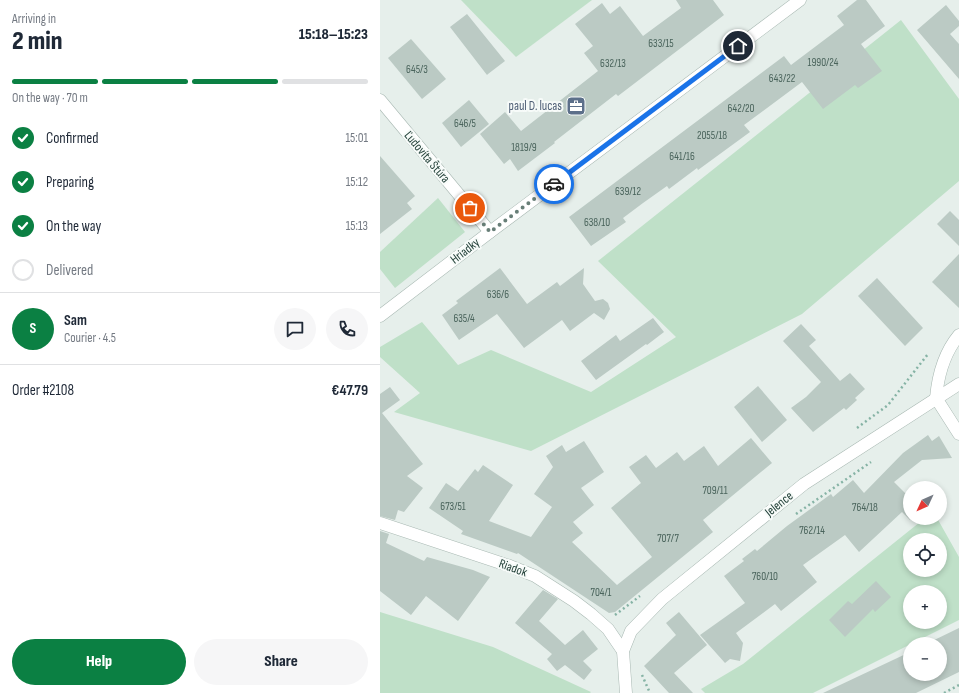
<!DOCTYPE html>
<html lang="en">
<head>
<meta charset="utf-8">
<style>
	:root { --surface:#fff; --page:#f6f6f7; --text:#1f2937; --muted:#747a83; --line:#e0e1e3; --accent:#0b8043 }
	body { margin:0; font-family:"Sofia Sans Condensed",sans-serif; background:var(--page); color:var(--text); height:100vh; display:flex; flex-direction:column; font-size:15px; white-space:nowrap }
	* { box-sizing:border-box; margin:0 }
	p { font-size:13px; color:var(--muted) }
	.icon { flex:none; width:22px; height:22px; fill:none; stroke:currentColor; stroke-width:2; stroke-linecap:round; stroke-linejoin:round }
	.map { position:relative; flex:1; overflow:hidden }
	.sheet { display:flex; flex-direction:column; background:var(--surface); width:380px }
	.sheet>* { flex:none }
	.needle { width:26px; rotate:226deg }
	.buttons { position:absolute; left:523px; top:481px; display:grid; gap:8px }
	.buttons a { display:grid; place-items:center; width:44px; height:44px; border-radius:50%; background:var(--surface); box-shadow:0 2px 6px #0003; font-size:20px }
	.pin { position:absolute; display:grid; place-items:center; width:34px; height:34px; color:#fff; margin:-17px; border:2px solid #fff; border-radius:50%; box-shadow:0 1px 4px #0007 }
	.courier { position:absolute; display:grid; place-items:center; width:40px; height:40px; margin:-20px; border:3px solid #1a73e8; border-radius:50%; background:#fff; color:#222; box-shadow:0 1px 5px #0007 }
	.overview em { font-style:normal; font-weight:800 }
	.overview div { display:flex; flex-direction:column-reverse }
	.overview { display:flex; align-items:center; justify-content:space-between; height:68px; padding:0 12px }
	h1 { font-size:26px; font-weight:800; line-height:30px }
	.bar { display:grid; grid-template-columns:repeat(4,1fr); gap:6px 4px; align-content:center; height:48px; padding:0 12px }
	.bar i { height:5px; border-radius:3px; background:var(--line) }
	.bar .active { background:var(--accent) }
	.bar p { grid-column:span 4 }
	.line { display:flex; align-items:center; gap:10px; padding:0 12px; border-top:1px solid var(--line) }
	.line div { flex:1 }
	.round { display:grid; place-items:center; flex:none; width:42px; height:42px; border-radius:21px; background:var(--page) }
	ol { padding:0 12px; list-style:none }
	li { display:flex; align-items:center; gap:12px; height:44px }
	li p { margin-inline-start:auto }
	li .icon { padding:4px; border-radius:50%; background:var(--accent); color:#fff; stroke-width:4 }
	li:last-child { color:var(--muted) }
	li i { width:22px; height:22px; border:2px solid var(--line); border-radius:50% }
	.primary-button { display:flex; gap:8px; margin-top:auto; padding:8px 12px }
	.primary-button a { flex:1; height:46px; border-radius:24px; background:var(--accent); color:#fff; font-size:16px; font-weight:800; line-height:46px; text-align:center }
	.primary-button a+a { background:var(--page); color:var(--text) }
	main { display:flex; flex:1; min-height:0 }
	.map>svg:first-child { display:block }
</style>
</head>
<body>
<main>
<section class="sheet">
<div class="overview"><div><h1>2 min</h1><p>Arriving in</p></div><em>15:18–15:23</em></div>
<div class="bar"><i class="active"></i><i class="active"></i><i class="active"></i><i></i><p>On the way · 70 m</p></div>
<ol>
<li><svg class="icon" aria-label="check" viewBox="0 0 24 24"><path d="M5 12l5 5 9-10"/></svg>Confirmed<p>15:01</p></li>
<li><svg class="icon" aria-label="check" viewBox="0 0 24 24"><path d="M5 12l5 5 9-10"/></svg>Preparing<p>15:12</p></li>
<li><svg class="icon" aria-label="check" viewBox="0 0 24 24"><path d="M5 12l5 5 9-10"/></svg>On the way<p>15:13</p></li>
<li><i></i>Delivered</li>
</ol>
<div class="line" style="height:72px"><b class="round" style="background:var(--accent);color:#fff">S</b><div><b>Sam</b><p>Courier · 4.5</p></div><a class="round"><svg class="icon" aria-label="chat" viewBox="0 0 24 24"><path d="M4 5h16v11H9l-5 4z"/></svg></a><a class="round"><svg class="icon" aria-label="phone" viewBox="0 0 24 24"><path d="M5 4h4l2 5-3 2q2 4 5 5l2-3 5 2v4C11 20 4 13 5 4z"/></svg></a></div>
<div class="line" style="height:52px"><div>Order #2108</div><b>€47.79</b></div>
<div class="primary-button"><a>Help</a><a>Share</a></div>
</section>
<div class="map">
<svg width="579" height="693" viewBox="0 0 579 693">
	<rect width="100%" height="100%" fill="#e6efeb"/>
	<g fill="#bfe0c8" fill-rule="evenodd">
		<polygon points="81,0 212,0 136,57"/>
		<polygon points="521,20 579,99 579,181 422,314 151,451 14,412 40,393 0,357 0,347 42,322 78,365 111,350 211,392 296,337 218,261"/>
		<polygon points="58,198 85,232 15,288 0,269 0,252"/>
		<path d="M545 518H557L579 557V620L433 693H325L321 689 363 664ZM530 540H560V570H530ZM530 592H560V622H530Z"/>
		<polygon points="0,612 113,647 211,692 210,693 0,693"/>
	</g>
	<g fill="#bbcac4">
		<polygon points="296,0 333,0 344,15 238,96 236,94 174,142 175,143 138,171 130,159 124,164 100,134 125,112 141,131 218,71 204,53 213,46 195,24 222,3 230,14 240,6 263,36 301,8"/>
		<polygon points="477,0 486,0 505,26 481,44 502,71 478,88 475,85 443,109 422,82 364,125 370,132 318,170 317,168 289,189 287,186 263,203 243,218 246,222 211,246 189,217 404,56 411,65 464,25 457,16"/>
		<polygon points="566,5 579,21 579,26 570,34 579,44 579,79 537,30"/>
		<polygon points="87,14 125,61 108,74 107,75 70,27"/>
		<polygon points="31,39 66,79 42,99 8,58"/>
		<polygon points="89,100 109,124 81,147 62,123"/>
		<polygon points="0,156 35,196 27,203 32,209 0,234"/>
		<polygon points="570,211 579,220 579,246 557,224"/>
		<polygon points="579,254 579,308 552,282"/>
		<polygon points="120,268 147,304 177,282 180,286 204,268 203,284 215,301 223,299 228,303 230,309 224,320 214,313 190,331 182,320 144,348 117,314 79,340 62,315 78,303 76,301"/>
		<polygon points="497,278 543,328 525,346 478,296"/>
		<polygon points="273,318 284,332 267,345 266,344 216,380 201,361 236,335 240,341"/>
		<polygon points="421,324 436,340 429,346 460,381 470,373 485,389 475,398 477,400 466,410 464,408 433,432 411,408 426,397 441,382 403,341"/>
		<polygon points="378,386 407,420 382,442 354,407"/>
		<polygon points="10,387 20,400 2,413 43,464 27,476 43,488 24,512 18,510 15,520 0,516 0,394"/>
		<polygon points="548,435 552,441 559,436 572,458 542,460 514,482 530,498 530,520 522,512 479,552 465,535 423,565 437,582 401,611 395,604 356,633 363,643 360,661 350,659 345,663 320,635 365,603 344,576 364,561 362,559 375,549 377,551 407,526 451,494 453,497 473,480 484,493 523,453"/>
		<polygon points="371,438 392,463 323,520 333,532 235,612 229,613 138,553 137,554 81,534 83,531 49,508 66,483 78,491 95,469 98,472 103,465 133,485 109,521 151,537 172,507 154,494 173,467 166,456 182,445 186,452 204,441 224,472 201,488 214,505 193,522 203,533 192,542 237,585 272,557 231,508 261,483 249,467 266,455 276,468 297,452 304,461 324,446 338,466"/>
		<polygon points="0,531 9,534 6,543 44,561 47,557 93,570 110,577 78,621 46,596 31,615 0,591"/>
		<polygon points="496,581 511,597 495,612 493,609 465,637 449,620 468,601 472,604"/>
		<polygon points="163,590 178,599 159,621 185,645 203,630 218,649 203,661 212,670 204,680 185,665 177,671 167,659 172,654 135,623"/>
		<polygon points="299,612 327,645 294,673 313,693 289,693 264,666 296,635 286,623"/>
		<polygon points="579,628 579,672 536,693 443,693 530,652 530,674 560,674 560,644 546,644"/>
	</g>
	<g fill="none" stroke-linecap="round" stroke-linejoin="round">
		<defs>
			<g id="street">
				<polyline points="0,100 110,232"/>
				<polyline points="0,316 110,232 420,0"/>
				<path d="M556 398C558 375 564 353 579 335"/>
				<polyline points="556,398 579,434"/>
				<polyline points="0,523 130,566 155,576 194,601 211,614 228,629 243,651"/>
				<polyline points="246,693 243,651 251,631 282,599 424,484 579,384"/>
			</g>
		</defs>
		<use href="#street" stroke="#a8b8b2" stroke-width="13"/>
		<g stroke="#86b3a5" stroke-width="2.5" stroke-dasharray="2 3" stroke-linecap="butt">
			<polyline points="477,428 508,405 548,354"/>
			<polyline points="416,514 491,462"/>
			<polyline points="235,615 260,596"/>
			<polyline points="262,675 270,693"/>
			<polyline points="564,693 579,685"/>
		</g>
		<use href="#street" stroke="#fff" stroke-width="12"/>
	</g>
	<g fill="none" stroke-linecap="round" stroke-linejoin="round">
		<polyline stroke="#687f78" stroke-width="4" stroke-dasharray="0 7.2" points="90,208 110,232 174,184"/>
		<polyline stroke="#1a73e8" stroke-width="5" points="174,184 358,46"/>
	</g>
	<defs>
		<symbol id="office-square" viewBox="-11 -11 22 22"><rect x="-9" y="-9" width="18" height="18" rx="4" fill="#5c6f8a" stroke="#f7fbf9"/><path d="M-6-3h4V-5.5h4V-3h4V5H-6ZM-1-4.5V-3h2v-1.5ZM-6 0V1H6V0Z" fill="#fff"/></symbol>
	</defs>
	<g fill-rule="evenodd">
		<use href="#office-square" x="185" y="95" width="22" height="22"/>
	</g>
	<g text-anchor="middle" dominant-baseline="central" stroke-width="4" stroke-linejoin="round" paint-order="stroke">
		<g font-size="11" fill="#4a645c">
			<text x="281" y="43">633/15</text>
			<text x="443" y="62">1990/24</text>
			<text x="233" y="63">632/13</text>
			<text x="37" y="69">645/3</text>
			<text x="402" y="78">643/22</text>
			<text x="361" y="108">642/20</text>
			<text x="85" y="123">646/5</text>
			<text x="332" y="135">2055/18</text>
			<text x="144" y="147">1819/9</text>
			<text x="302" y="156">641/16</text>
			<text x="248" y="191">639/12</text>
			<text x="217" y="222">638/10</text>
			<text x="118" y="294">636/6</text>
			<text x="84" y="318">635/4</text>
			<text x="335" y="490">709/11</text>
			<text x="73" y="506">673/51</text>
			<text x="485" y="507">764/18</text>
			<text x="432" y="530">762/14</text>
			<text x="288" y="538">707/7</text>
			<text x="385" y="576">760/10</text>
			<text x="221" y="592">704/1</text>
		</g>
		<g font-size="13" fill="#4e5e75" stroke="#f7fbf9" text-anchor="end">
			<text x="182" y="106">paul D. lucas</text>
		</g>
		<g font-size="13" fill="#24423a" stroke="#f7fbf9">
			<text transform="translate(47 157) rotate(50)">Ľudovíta Štúra</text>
			<text transform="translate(85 251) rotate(-38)">Hriadky</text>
			<text transform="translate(399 504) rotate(-39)">Jelence</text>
			<text transform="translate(133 568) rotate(20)">Riadok</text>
		</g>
	</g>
</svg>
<div class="buttons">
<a><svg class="needle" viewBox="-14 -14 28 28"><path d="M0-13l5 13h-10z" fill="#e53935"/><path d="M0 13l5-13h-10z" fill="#747a83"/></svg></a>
<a><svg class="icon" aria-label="locate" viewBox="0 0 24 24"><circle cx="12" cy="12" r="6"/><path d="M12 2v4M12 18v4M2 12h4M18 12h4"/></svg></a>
<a>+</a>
<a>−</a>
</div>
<div class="pin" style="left:90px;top:208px;background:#ea580c"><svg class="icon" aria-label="bag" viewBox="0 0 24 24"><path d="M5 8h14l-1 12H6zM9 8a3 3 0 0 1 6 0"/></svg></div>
<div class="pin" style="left:358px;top:46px;background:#1f2937"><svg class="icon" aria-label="home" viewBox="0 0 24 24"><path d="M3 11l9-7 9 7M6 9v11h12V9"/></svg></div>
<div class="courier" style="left:174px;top:184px"><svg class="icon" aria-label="car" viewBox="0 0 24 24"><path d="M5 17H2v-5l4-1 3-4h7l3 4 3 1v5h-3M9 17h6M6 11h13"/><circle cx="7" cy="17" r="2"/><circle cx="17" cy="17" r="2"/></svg></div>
</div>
</main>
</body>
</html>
